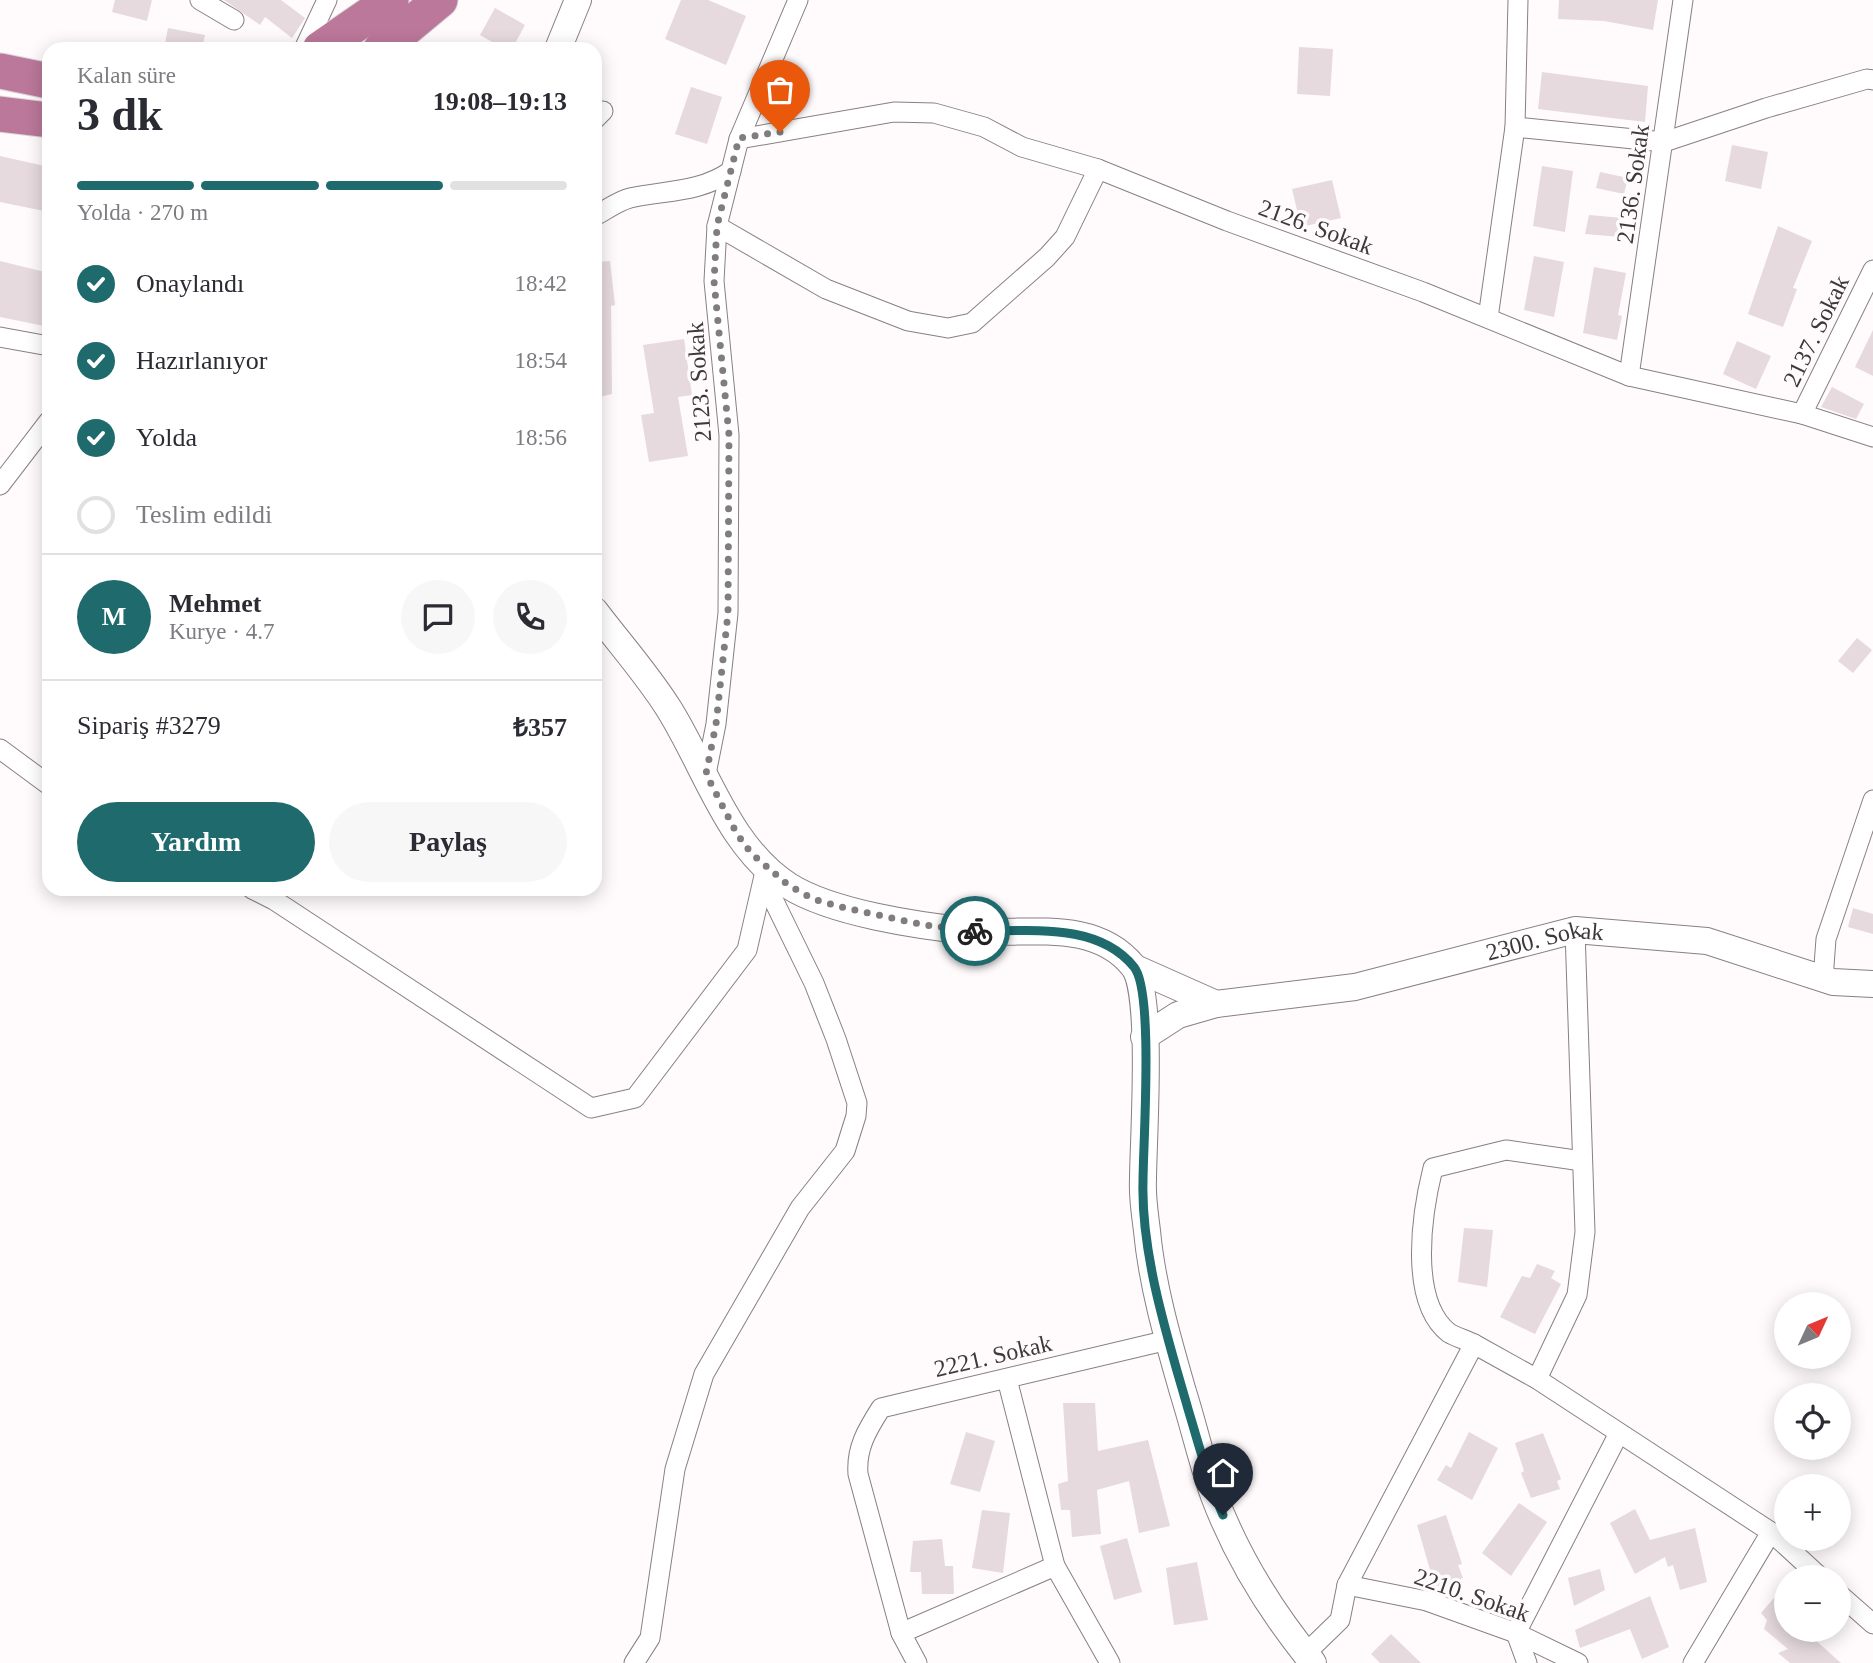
<!DOCTYPE html>
<html lang="tr">
<head>
<meta charset="utf-8">
<style>
	:root { --surface:#fff; --page:#f7f7f7; --text:#2b2b33; --muted:#7c7c81; --line:#e1e1e2; --accent:#1e6a6d }
	body { margin:0; font-family:"Times New Roman",serif; background:var(--page); color:var(--text); height:100vh; display:flex; flex-direction:column; font-size:26px; white-space:nowrap }
	* { box-sizing:border-box; margin:0 }
	p { font-size:23px; color:var(--muted) }
	.icon { flex:none; width:38px; height:38px; fill:none; stroke:currentColor; stroke-width:2; stroke-linecap:round; stroke-linejoin:round }
	.map { position:relative; flex:1; overflow:hidden }
	.sheet { position:absolute; left:42px; top:42px; width:560px; height:854px; display:flex; flex-direction:column; background:var(--surface); border-radius:21px; box-shadow:0 4px 18px #0003 }
	.sheet>* { flex:none }
	.needle { width:46px; rotate:46deg }
	.buttons { position:absolute; left:1774px; top:1292px; display:grid; gap:14px }
	.buttons a { display:grid; place-items:center; width:77px; height:77px; border-radius:50%; background:var(--surface); box-shadow:0 4px 18px #0003; font-size:35px }
	.pin { position:absolute; display:grid; place-items:center; width:60px; height:60px; color:#fff; margin:-72px -30px; border-radius:50% 50% 50% 0; rotate:-45deg; box-shadow:0 0 7px #0007 }
	.pin .icon { rotate:45deg }
	.courier { position:absolute; display:grid; place-items:center; width:70px; height:70px; margin:-35px; border:5px solid #1e6a6d; border-radius:50%; background:#fff; color:#222; box-shadow:0 2px 9px #0007 }
	.overview em { font-style:normal; font-weight:600 }
	.overview div { display:flex; flex-direction:column-reverse }
	.overview { display:flex; align-items:center; justify-content:space-between; height:119px; padding:0 35px }
	h1 { font-size:46px; font-weight:600; line-height:52px }
	.bar { display:grid; grid-template-columns:repeat(4,1fr); gap:10px 7px; align-content:center; height:84px; padding:0 35px }
	.bar i { height:9px; border-radius:5px; background:var(--line) }
	.bar .on { background:var(--accent) }
	.bar p { grid-column:span 4 }
	.line { display:flex; align-items:center; gap:18px; padding:0 35px; border-top:2px solid var(--line) }
	.line div { flex:1 }
	.round { display:grid; place-items:center; flex:none; width:74px; height:74px; border-radius:37px; background:var(--page) }
	ol { padding:0 35px; list-style:none }
	li { display:flex; align-items:center; gap:21px; height:77px }
	li p { margin-inline-start:auto }
	li .icon { padding:7px; border-radius:50%; background:var(--accent); color:#fff; stroke-width:4 }
	li:last-child { color:var(--muted) }
	li i { width:38px; height:38px; border:4px solid var(--line); border-radius:50% }
	.cta { display:flex; gap:14px; margin-top:auto; padding:14px 35px }
	.cta a { flex:1; height:80px; border-radius:42px; background:var(--accent); color:#fff; font-size:28px; font-weight:600; line-height:80px; text-align:center }
	.cta a+a { background:var(--page); color:var(--text) }
	.map>svg:first-child { display:block }
</style>
</head>
<body>
<div class="map">
<svg width="1873" height="1663" viewBox="0 0 1873 1663">
	<rect width="100%" height="100%" fill="#fffafc"/>
	<g fill="#e6dadf">
		<polygon points="115,0 152,0 147,21 112,12"/>
		<polygon points="224,0 281,0 305,18 292,38 265,17 260,25"/>
		<polygon points="681,0 708,0 746,16 726,65 665,39"/>
		<polygon points="1559,0 1658,0 1653,30 1604,21 1558,19"/>
		<polygon points="495,8 525,25 512,49 504,49 480,35"/>
		<polygon points="168,28 205,35 202,49 164,49"/>
		<polygon points="1299,47 1333,49 1330,96 1297,94"/>
		<polygon points="1542,72 1648,86 1645,122 1538,109"/>
		<polygon points="691,87 722,97 707,144 675,134"/>
		<polygon points="1732,145 1768,152 1761,189 1725,181"/>
		<polygon points="0,156 49,167 49,212 0,202"/>
		<polygon points="1542,166 1573,171 1565,232 1533,226"/>
		<polygon points="1600,172 1628,178 1624,194 1596,188"/>
		<polygon points="1332,180 1341,218 1301,227 1292,189"/>
		<polygon points="1589,215 1623,218 1621,237 1585,234"/>
		<polygon points="1778,226 1812,241 1793,288 1797,289 1783,327 1748,314"/>
		<polygon points="1534,256 1564,262 1554,317 1524,310"/>
		<polygon points="0,261 49,273 49,327 0,317"/>
		<polygon points="610,261 615,305 611,306 612,394 595,398 595,262"/>
		<polygon points="1594,267 1626,273 1618,315 1622,316 1617,340 1583,333"/>
		<polygon points="1873,330 1873,376 1855,367"/>
		<polygon points="684,339 692,395 678,397 688,456 649,462 641,415 654,413 643,345"/>
		<polygon points="1737,341 1771,356 1756,389 1723,374"/>
		<polygon points="1832,387 1864,404 1856,419 1821,407"/>
		<polygon points="1857,638 1872,650 1853,673 1838,661"/>
		<polygon points="1853,908 1873,914 1873,934 1848,927"/>
		<polygon points="1464,1228 1493,1230 1487,1287 1458,1282"/>
		<polygon points="1537,1264 1555,1271 1551,1278 1561,1284 1535,1334 1500,1317 1522,1276 1530,1278"/>
		<polygon points="1063,1403 1095,1403 1098,1451 1148,1440 1170,1526 1139,1533 1129,1481 1097,1490 1101,1534 1072,1537 1070,1510 1061,1510 1058,1484 1068,1481"/>
		<polygon points="966,1432 995,1441 980,1492 950,1484"/>
		<polygon points="1469,1432 1498,1448 1472,1500 1437,1480 1446,1465 1451,1468"/>
		<polygon points="1543,1433 1561,1479 1557,1481 1560,1489 1531,1498 1521,1473 1524,1471 1515,1443"/>
		<polygon points="1519,1503 1547,1522 1511,1576 1482,1553"/>
		<polygon points="1635,1509 1650,1540 1695,1528 1707,1582 1680,1590 1673,1565 1668,1567 1665,1557 1635,1574 1610,1523"/>
		<polygon points="982,1510 1010,1513 1003,1573 972,1568"/>
		<polygon points="1446,1515 1462,1564 1458,1565 1463,1578 1435,1587 1417,1525"/>
		<polygon points="1127,1538 1142,1592 1114,1600 1100,1546"/>
		<polygon points="942,1539 945,1566 953,1566 954,1594 922,1594 921,1572 910,1572 913,1541"/>
		<polygon points="1197,1562 1208,1620 1174,1625 1166,1568"/>
		<polygon points="1600,1569 1605,1590 1574,1606 1568,1578"/>
		<polygon points="1650,1596 1669,1647 1642,1659 1630,1629 1580,1648 1575,1630"/>
		<polygon points="1774,1598 1787,1609 1787,1629 1803,1629 1841,1663 1790,1663 1778,1653 1788,1649 1764,1629 1767,1620 1761,1613"/>
		<polygon points="1391,1634 1421,1663 1380,1663 1371,1654"/>
	</g>
	<g fill="none" stroke-linecap="round" stroke-linejoin="round">
		<defs>
			<g id="street">
				<polyline points="200,0 234,20"/>
				<polyline points="1518,0 1515,127 1664,142 1766,108 1867,79 1873,80"/>
				<polyline points="304,49 327,0"/>
				<polyline points="595,119 603,111"/>
				<polyline points="739,139 894,112 934,113 984,127 1022,147 1098,169 1227,221 1423,292 1629,376 1802,414 1873,437"/>
				<path d="M595 216C606 210 618 201 630 198 666 190 699 193 731 171"/>
				<polyline points="717,226 826,289 908,321 948,328 972,323 1047,257 1065,237 1098,169"/>
				<polyline points="1488,318 1515,127"/>
				<polyline points="0,337 49,346"/>
				<polyline points="1629,376 1683,0"/>
				<polyline points="1802,414 1873,270"/>
				<polyline points="0,485 49,421"/>
				<polyline points="0,749 49,785"/>
				<polyline points="706,774 716,724 728,613 729,435 714,281 717,226 739,139 798,0"/>
				<polyline points="252,889 274,900 591,1108 635,1098 747,950 764,876"/>
				<polyline points="1823,979 1826,939 1873,800"/>
				<path d="M1474 1344C1466 1340 1456 1337 1449 1333 1408 1301 1422 1212 1433 1168L1506 1150 1582 1161"/>
				<polyline points="1007,1379 1055,1566 1110,1663"/>
				<polyline points="1537,1379 1577,1295 1585,1232 1575,930"/>
				<path d="M1055 1566 901 1633 858 1474C856 1448 867 1430 881 1408L1168 1340"/>
				<polyline points="1347,1585 1427,1601 1516,1633 1578,1663"/>
				<polyline points="1839,1594 1873,1624"/>
				<polyline points="901,1633 917,1663"/>
				<polyline points="1305,1654 1340,1620 1347,1585 1474,1344 1537,1379 1771,1532 1820,1577"/>
				<polyline points="634,1663 650,1638 675,1469 704,1374 800,1208 845,1151 856,1116 857,1103 836,1039 814,983 769,891 766,868"/>
				<polyline points="1527,1663 1516,1633 1618,1435"/>
				<polyline points="1693,1663 1771,1532"/>
			</g>
			<g id="secondary">
				<polyline points="558,49 578,0"/>
				<path d="M595 611C620 644 647 674 669 709 706 768 728 847 789 886 832 913 919 926 970 931 1024 936 1093 917 1133 966 1154 991 1143 1141 1143 1180 1142 1197 1145 1214 1147 1231 1152 1285 1168 1340 1183 1392 1194 1427 1202 1463 1214 1496 1237 1557 1272 1613 1313 1663"/>
				<polyline points="1135,968 1216,1004"/>
				<path id="s1" d="M1144 1037 1178 1015 1216 1004 1355 987 1575 930 1707 941 1833 982 1873 984"/>
			</g>
			<g id="highway">
				<polyline points="320,49 391,0"/>
				<polyline points="381,49 440,0"/>
				<polyline points="0,71 49,81"/>
				<polyline points="0,114 49,120"/>
			</g>
		</defs>
		<use href="#street" stroke="#8a7f84" stroke-width="21"/>
		<use href="#secondary" stroke="#8a7f84" stroke-width="28"/>
		<use href="#highway" stroke="#d8d7d8" stroke-width="37"/>
		<use href="#street" stroke="#fff" stroke-width="19"/>
		<use href="#secondary" stroke="#fff" stroke-width="26"/>
		<use href="#highway" stroke="#bc789a" stroke-width="35"/>
	</g>
	<g fill="none" stroke-linecap="round" stroke-linejoin="round">
		<polyline stroke="#817c7e" stroke-width="7" stroke-dasharray="0 12.6" points="780,132 739,138 717,226 714,281 729,435 728,613 716,724 706,774 737,834 751,853 788,885 813,899 841,907 924,925 975,931"/>
		<path stroke="#1e6a6d" stroke-width="9" d="M975 931C1027 932 1097 921 1134 967 1154 991 1143 1144 1143 1182 1141 1255 1168 1339 1188 1409 1199 1445 1208 1481 1223 1515"/>
	</g>
	<g text-anchor="middle" dominant-baseline="central" stroke-width="7" stroke-linejoin="round" paint-order="stroke">
		<g font-size="24" fill="#3d383a" stroke="#fffafc">
			<text transform="translate(1633 184) rotate(-82)">2136. Sokak</text>
			<text transform="translate(1316 227) rotate(20)">2126. Sokak</text>
			<text transform="translate(1816 331) rotate(-64)">2137. Sokak</text>
			<text transform="translate(699 382) rotate(-94)">2123. Sokak</text>
			<text stroke="none"><textPath href="#s1" startOffset="416">2300. Sokak</textPath></text>
			<text transform="translate(993 1356) rotate(-13)">2221. Sokak</text>
			<text transform="translate(1472 1595) rotate(19)">2210. Sokak</text>
		</g>
	</g>
</svg>
<div class="buttons">
<a><svg class="needle" viewBox="-14 -14 28 28"><path d="M0-13l5 13h-10z" fill="#e53935"/><path d="M0 13l5-13h-10z" fill="#7c7c81"/></svg></a>
<a><svg class="icon" aria-label="locate" viewBox="0 0 24 24"><circle cx="12" cy="12" r="6"/><path d="M12 2v4M12 18v4M2 12h4M18 12h4"/></svg></a>
<a>+</a>
<a>−</a>
</div>
<div class="pin" style="left:780px;top:132px;background:#ea580c"><svg class="icon" aria-label="bag" viewBox="0 0 24 24"><path d="M5 8h14l-1 12H6zM9 8a3 3 0 0 1 6 0"/></svg></div>
<div class="pin" style="left:1223px;top:1515px;background:#1f2937"><svg class="icon" aria-label="home" viewBox="0 0 24 24"><path d="M3 11l9-7 9 7M6 9v11h12V9"/></svg></div>
<div class="courier" style="left:975px;top:931px"><svg class="icon" aria-label="bike" viewBox="0 0 24 24"><circle cx="6" cy="16" r="4"/><circle cx="18" cy="16" r="4"/><path d="M6 16l4-8h5l3 8M10 8l3 8H6M13 5h3"/></svg></div>
<section class="sheet">
<div class="overview"><div><h1>3 dk</h1><p>Kalan süre</p></div><em>19:08–19:13</em></div>
<div class="bar"><i class="on"></i><i class="on"></i><i class="on"></i><i></i><p>Yolda · 270 m</p></div>
<ol>
<li><svg class="icon" aria-label="check" viewBox="0 0 24 24"><path d="M5 12l5 5 9-10"/></svg>Onaylandı<p>18:42</p></li>
<li><svg class="icon" aria-label="check" viewBox="0 0 24 24"><path d="M5 12l5 5 9-10"/></svg>Hazırlanıyor<p>18:54</p></li>
<li><svg class="icon" aria-label="check" viewBox="0 0 24 24"><path d="M5 12l5 5 9-10"/></svg>Yolda<p>18:56</p></li>
<li><i></i>Teslim edildi</li>
</ol>
<div class="line" style="height:126px"><b class="round" style="background:var(--accent);color:#fff">M</b><div><b>Mehmet</b><p>Kurye · 4.7</p></div><a class="round"><svg class="icon" aria-label="chat" viewBox="0 0 24 24"><path d="M4 5h16v11H9l-5 4z"/></svg></a><a class="round"><svg class="icon" aria-label="phone" viewBox="0 0 24 24"><path d="M5 4h4l2 5-3 2q2 4 5 5l2-3 5 2v4C11 20 4 13 5 4z"/></svg></a></div>
<div class="line" style="height:91px"><div>Sipariş #3279</div><b>₺357</b></div>
<div class="cta"><a>Yardım</a><a>Paylaş</a></div>
</section>
</div>
</body>
</html>
